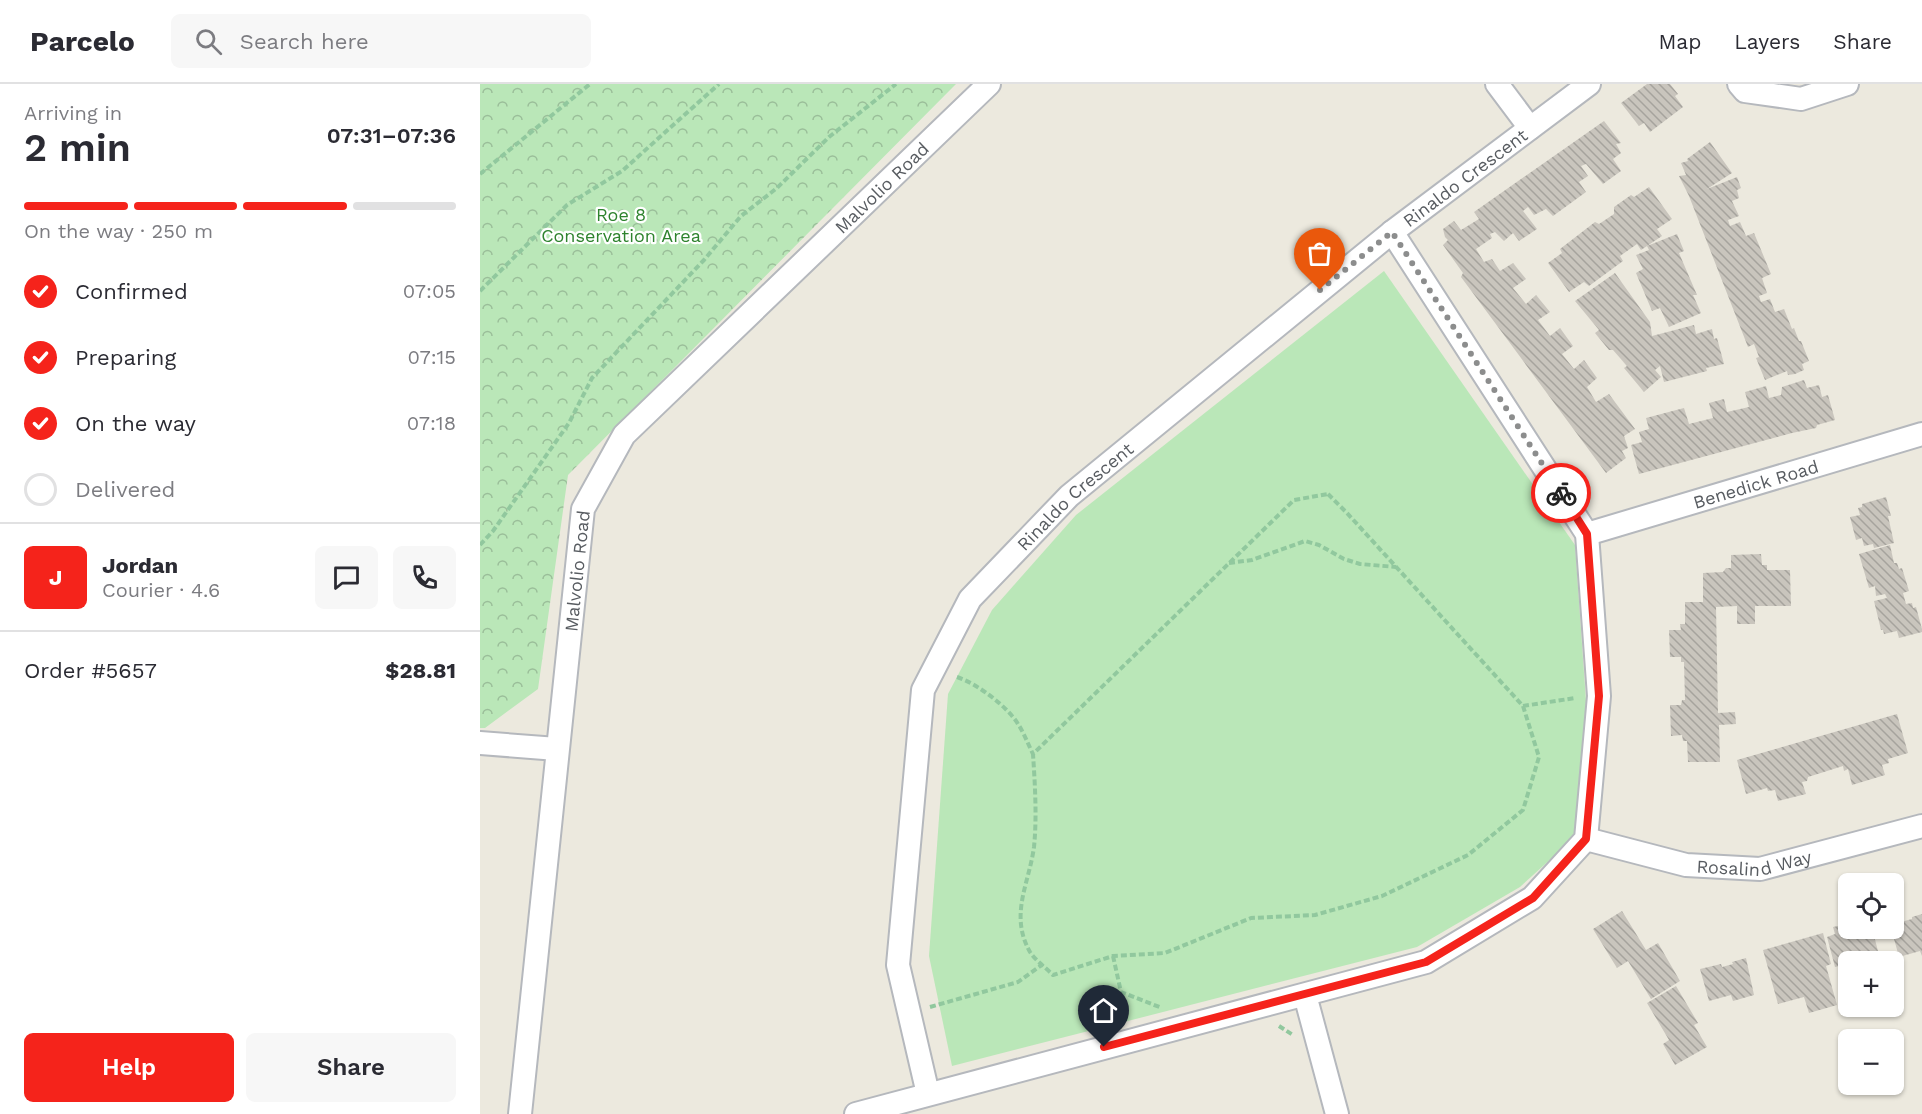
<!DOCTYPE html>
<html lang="en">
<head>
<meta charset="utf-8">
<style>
	:root { --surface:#fff; --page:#f7f7f7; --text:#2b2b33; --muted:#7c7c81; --line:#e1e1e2; --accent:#f5231b }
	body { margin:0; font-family:"Work Sans",sans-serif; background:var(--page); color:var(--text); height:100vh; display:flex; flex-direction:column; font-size:22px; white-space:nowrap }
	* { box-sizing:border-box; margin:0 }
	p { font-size:20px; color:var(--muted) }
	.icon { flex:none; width:33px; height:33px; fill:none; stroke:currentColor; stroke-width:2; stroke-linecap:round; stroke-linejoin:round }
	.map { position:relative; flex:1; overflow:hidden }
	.panel { display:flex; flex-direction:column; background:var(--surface); width:480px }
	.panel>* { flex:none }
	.controls { position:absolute; left:1358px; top:789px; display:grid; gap:12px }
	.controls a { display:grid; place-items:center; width:66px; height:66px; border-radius:9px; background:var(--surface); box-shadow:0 2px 4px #0004; font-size:30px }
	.pin { position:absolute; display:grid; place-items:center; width:51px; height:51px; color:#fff; margin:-62px -26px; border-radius:50% 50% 50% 0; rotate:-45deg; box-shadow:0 0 6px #0007 }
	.pin .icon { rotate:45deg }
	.courier { position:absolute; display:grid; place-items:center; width:60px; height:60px; margin:-30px; border:4px solid #f5231b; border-radius:50%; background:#fff; color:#222; box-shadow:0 2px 8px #0007 }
	.overview em { font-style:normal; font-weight:600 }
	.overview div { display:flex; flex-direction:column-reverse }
	.overview { display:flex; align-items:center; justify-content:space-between; height:102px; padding:0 24px }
	h1 { font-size:39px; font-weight:600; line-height:45px }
	.bar { display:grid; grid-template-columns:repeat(4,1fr); gap:9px 6px; align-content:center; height:72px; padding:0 24px }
	.bar i { height:8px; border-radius:4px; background:var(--line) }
	.bar .on { background:var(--accent) }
	.bar p { grid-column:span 4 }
	.line { display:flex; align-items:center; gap:15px; padding:0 24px; border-top:2px solid var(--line) }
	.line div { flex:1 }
	.round { display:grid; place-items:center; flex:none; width:63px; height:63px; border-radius:9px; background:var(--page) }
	ol { padding:0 24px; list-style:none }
	li { display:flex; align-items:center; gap:18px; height:66px }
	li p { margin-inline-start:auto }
	li .icon { padding:6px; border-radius:50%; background:var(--accent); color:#fff; stroke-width:4 }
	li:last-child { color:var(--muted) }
	li i { width:33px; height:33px; border:3px solid var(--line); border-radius:50% }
	.action { display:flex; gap:12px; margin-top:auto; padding:12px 24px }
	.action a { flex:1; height:69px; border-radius:9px; background:var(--accent); color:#fff; font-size:24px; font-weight:600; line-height:69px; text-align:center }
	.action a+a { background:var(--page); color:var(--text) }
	header { display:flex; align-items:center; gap:36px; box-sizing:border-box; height:84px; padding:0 30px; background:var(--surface); border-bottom:2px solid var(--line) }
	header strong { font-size:28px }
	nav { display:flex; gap:33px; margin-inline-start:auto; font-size:21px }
	.search { width:420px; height:54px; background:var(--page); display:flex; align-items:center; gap:15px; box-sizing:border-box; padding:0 21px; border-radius:9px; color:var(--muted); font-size:22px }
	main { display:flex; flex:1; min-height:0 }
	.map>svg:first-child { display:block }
</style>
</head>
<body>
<header>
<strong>Parcelo</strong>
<div class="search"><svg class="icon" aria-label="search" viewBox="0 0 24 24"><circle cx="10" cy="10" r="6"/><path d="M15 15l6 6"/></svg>Search here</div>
<nav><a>Map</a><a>Layers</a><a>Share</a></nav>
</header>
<main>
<section class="panel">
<div class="overview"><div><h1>2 min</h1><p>Arriving in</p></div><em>07:31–07:36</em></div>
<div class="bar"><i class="on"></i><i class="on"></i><i class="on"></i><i></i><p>On the way · 250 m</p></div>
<ol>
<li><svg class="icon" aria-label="check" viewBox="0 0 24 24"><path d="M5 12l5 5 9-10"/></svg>Confirmed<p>07:05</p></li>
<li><svg class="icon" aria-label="check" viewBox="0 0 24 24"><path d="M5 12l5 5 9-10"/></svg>Preparing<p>07:15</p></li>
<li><svg class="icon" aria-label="check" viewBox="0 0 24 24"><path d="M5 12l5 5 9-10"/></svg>On the way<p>07:18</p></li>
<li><i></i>Delivered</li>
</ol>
<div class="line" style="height:108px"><b class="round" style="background:var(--accent);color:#fff">J</b><div><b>Jordan</b><p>Courier · 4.6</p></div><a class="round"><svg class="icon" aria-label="chat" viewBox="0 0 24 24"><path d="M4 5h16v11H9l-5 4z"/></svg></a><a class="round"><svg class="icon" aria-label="phone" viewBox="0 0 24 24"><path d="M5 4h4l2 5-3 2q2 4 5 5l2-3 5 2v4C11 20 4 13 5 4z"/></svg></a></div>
<div class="line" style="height:78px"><div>Order #5657</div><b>$28.81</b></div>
<div class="action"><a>Help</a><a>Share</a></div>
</section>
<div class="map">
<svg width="1442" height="1030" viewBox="0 0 1442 1030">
	<defs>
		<pattern id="forest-crowns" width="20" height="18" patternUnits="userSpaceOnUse" patternTransform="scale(1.5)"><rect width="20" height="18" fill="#bae7b8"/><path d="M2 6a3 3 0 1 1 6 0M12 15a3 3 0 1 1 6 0" fill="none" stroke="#9abe99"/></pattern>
		<pattern id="building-back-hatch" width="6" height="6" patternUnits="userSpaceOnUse" patternTransform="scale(1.5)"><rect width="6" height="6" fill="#c9c5bd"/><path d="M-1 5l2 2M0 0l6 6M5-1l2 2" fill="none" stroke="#a6a39d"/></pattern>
	</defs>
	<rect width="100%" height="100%" fill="#ece9de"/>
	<polygon fill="url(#forest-crowns)" points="0,0 476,0 88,391 58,605 5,644 0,644"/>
	<polygon fill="#bae7b8" points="904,187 1095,461 1106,617 1094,754 1040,803 937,863 472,982 449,872 468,610 512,526 596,431"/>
	<g fill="url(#building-back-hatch)">
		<polygon points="1167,0 1190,0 1198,10 1195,12 1203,23 1170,48 1164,39 1159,42 1141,19"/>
		<polygon points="1124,37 1141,59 1136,60 1141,69 1133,75 1141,87 1123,100 1106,80 1101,82 1108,92 1099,98 1106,108 1073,132 1066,125 1054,131 1048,123 1043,127 1057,145 1039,157 1033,149 1024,157 1015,148 1010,150 1012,154 996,165 1004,178 1012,175 1020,187 1033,179 1046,195 1033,204 1046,220 1056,211 1070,228 1058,236 1070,252 1080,244 1093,262 1082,270 1094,285 1104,276 1117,294 1107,303 1116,318 1129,310 1155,345 1144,352 1148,364 1142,367 1146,374 1126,389 981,193 983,189 963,161 968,156 965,153 963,145 974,137 981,146 999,135 994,128"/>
		<polygon points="1230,58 1252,89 1227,105 1257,93 1261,104 1257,106 1259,114 1252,117 1259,132 1248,136 1250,142 1260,138 1266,152 1274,149 1291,190 1282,194 1287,209 1279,212 1281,218 1290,215 1295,228 1304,225 1312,245 1314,244 1319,257 1321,257 1329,277 1322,280 1324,286 1315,290 1308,291 1307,287 1285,296 1276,274 1279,273 1274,260 1268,263 1209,112 1199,92 1206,91 1201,79 1208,77 1207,75"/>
		<polygon points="1169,103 1192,135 1177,145 1182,152 1167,162 1197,150 1204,167 1199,169 1217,211 1213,211 1221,229 1189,243 1180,224 1172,227 1156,189 1163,185 1156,171 1169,166 1167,162 1161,166 1157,160 1140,172 1143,177 1109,202 1104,198 1089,208 1068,179 1082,169 1080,165 1115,138 1119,140 1134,130 1134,123 1151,111 1154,113"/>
		<polygon points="1135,189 1170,238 1172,252 1214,241 1216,250 1232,245 1234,255 1237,254 1244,280 1226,284 1227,287 1184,298 1180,282 1175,286 1181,293 1164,308 1144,284 1147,282 1133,266 1129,266 1115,249 1119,246 1095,217"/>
		<polygon points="1324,296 1327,304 1339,301 1342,313 1348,311 1355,336 1337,341 1336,344 1312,349 1159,390 1151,361 1162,358 1159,348 1169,345 1166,334 1204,324 1209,340 1233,334 1229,319 1244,315 1247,328 1269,323 1265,308 1286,302 1289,314 1301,311 1302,303"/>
		<polygon points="1406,413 1411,432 1408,432 1414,459 1394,464 1393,460 1384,462 1382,454 1376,456 1370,433 1380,431 1378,424 1382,423 1382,420"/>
		<polygon points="1410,461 1414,479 1417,479 1419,485 1422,484 1429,507 1423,509 1426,520 1432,519 1433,524 1436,523 1442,545 1442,548 1419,554 1417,547 1404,550 1403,546 1401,546 1394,517 1407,514 1405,510 1396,512 1395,502 1389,504 1379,470"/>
		<polygon points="1281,470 1282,481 1287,481 1287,486 1310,486 1311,522 1275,522 1275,540 1257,540 1257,522 1236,523 1238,629 1255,628 1256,640 1239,641 1240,678 1208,678 1207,657 1203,657 1202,651 1191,652 1190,621 1201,621 1202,616 1205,616 1204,578 1201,578 1201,573 1190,573 1189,546 1201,546 1200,540 1205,540 1205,518 1223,518 1223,489 1243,488 1246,484 1251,484 1251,471"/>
		<polygon points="1417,630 1428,669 1408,675 1409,679 1402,681 1405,691 1372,701 1368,685 1364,687 1363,682 1328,693 1327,697 1322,698 1326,710 1298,717 1295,706 1288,707 1287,704 1266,710 1257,676"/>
		<polygon points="1142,827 1166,866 1178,859 1200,897 1171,915 1148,877 1137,884 1113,845"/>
		<polygon points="1442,830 1442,872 1440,867 1419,873 1411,844 1413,844 1413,840 1432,835 1432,833"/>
		<polygon points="1368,840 1368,844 1392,844 1399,871 1396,872 1398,878 1368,878 1368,880 1355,883 1347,853 1355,850 1353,843"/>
		<polygon points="1343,849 1351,880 1346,882 1357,921 1329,929 1324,913 1298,920 1283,866"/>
		<polygon points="1266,874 1274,911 1253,917 1251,911 1229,917 1220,885 1241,880 1242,883 1253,880 1252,878"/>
		<polygon points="1196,902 1218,939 1214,941 1227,963 1195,981 1183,960 1189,956 1167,919"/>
	</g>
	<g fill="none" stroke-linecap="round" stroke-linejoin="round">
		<defs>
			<g id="minor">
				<polyline points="1017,0 1050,44"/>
				<polyline points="1259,0 1265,7 1321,15 1367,0"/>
				<path id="s1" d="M1107 450 1442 350"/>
				<polyline points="0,659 77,665"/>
				<path id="s2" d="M1106 755 1206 781 1280 785 1442 742"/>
				<polyline points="825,911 857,1030"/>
				<path id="s3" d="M448 1010 418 881 443 606 490 515 589 412 912 148 1109 0"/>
				<path id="s4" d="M40 1030 103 425 144 351 509 0"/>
				<polyline points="376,1030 946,878 1052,814 1106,755 1119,612 1107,450 912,148"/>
			</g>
		</defs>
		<use href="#minor" stroke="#b5b8bd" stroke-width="26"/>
		<g stroke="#91c89e" stroke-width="4" stroke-dasharray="6 3" stroke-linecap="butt">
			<polyline points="0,90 110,0"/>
			<polyline points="0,207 87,121 142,87 239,0"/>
			<path d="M848 410 867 429 1043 622 1059 673 1043 726 988 771 902 812 835 831 771 834 685 869 633 872 573 891C566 884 555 876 550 868 529 831 549 800 554 763 557 733 555 701 553 670L814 416Z"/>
			<polyline points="0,461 13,447 89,339 112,294 224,176 261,132 297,104 349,53 416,0"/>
			<polyline points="749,479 772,476 825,457 839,461 864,475 880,480 916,483"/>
			<path d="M477 593C496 599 527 622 538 640 544 649 548 660 553 670"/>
			<polyline points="1043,622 1095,614"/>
			<polyline points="633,872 641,908 682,924"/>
			<polyline points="450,923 538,898 563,880"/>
			<polyline points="799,942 813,951"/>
		</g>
		<use href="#minor" stroke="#fff" stroke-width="22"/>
	</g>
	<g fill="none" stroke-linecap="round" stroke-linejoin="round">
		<polyline stroke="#8c8d8d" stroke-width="6" stroke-dasharray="0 10.8" points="840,206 912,148 1081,409"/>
		<polyline stroke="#f5231b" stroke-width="8" points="624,963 946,878 1053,814 1106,755 1119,612 1107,450 1081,409"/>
	</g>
	<g text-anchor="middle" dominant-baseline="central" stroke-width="4.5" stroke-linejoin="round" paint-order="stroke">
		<g font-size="18" fill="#585c61" stroke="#fff">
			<text stroke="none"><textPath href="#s3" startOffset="1162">Rinaldo Crescent</textPath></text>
			<text stroke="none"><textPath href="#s4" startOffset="1050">Malvolio Road</textPath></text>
			<text stroke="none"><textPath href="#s1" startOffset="176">Benedick Road</textPath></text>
			<text stroke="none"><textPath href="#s3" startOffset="658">Rinaldo Crescent</textPath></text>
			<text stroke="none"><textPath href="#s4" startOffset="546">Malvolio Road</textPath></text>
			<text stroke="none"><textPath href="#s2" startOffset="172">Rosalind Way</textPath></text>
		</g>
		<g font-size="18" fill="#2e832e" stroke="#fff">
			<text x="141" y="130">Roe 8<tspan x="141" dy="21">Conservation Area</tspan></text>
		</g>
	</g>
</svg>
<div class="controls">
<a><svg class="icon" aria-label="locate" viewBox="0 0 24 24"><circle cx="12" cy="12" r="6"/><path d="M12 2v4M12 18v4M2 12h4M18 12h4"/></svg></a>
<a>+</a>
<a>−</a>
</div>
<div class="pin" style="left:840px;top:206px;background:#ea580c"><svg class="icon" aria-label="bag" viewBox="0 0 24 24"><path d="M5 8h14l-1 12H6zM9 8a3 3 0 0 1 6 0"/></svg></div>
<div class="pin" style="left:624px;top:963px;background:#1f2937"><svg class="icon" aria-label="home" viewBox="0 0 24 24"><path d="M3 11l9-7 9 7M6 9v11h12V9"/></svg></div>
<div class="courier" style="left:1081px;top:409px"><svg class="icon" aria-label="bike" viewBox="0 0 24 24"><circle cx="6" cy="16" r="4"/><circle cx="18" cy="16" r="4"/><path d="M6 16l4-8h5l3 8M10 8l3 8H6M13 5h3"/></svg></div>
</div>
</main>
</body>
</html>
